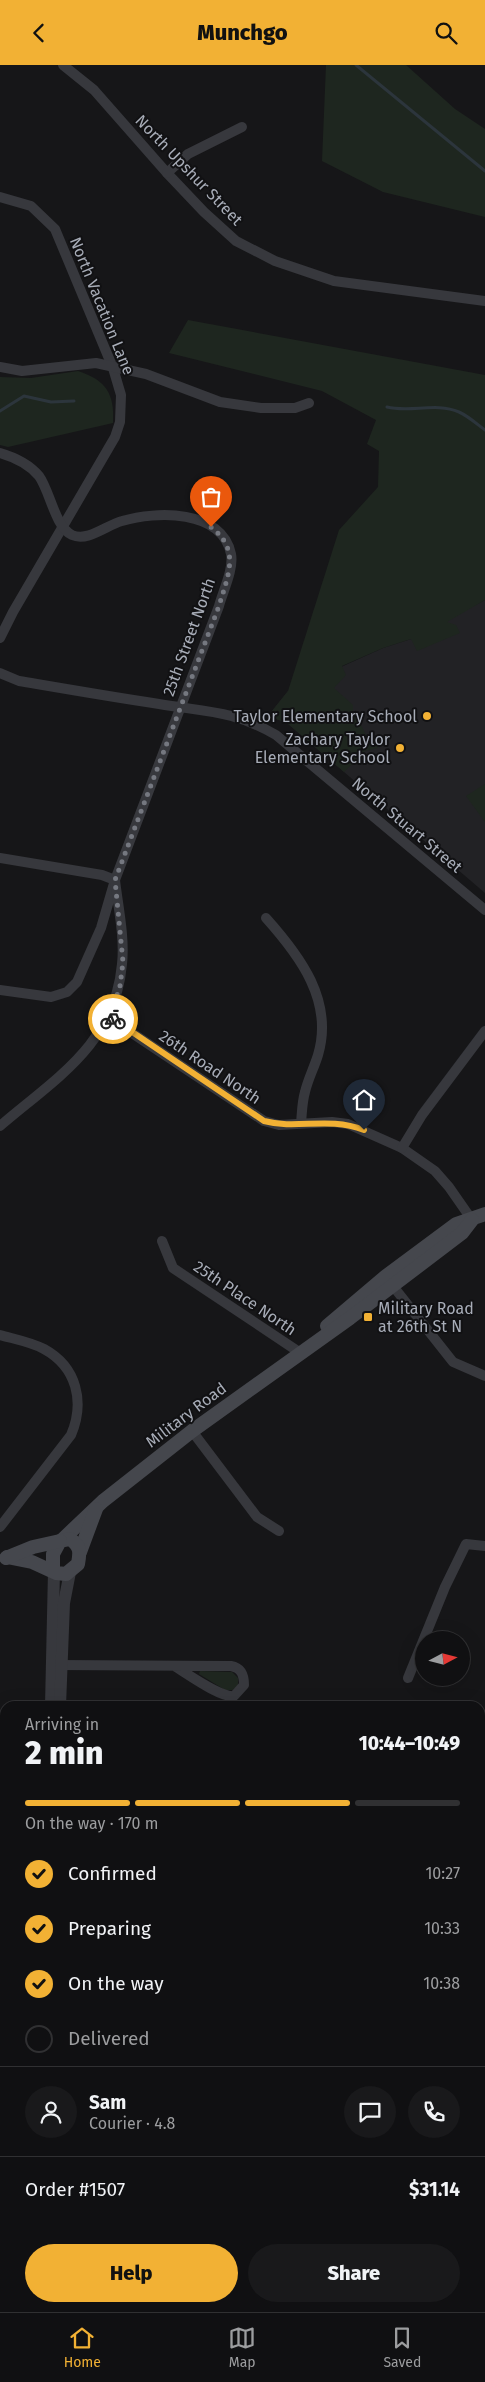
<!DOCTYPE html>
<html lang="en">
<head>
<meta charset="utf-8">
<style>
	:root { --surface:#101012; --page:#19191b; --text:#f1f3f6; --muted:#9c9d9f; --line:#303032; --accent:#f2b134 }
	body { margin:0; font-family:"Fira Sans",sans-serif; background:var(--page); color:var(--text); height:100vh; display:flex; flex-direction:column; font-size:19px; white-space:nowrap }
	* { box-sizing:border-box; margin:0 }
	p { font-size:16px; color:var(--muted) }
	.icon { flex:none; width:28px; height:28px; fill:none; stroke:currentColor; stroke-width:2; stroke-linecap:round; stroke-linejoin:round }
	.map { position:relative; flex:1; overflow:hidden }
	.details { position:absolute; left:0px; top:1636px; width:485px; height:611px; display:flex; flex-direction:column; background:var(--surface); border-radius:15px 15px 0 0; box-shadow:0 5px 20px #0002,0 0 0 1px var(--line) }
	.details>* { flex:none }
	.needle { width:32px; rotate:83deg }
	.controls { position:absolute; left:415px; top:1566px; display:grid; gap:10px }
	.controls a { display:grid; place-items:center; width:55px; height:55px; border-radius:50%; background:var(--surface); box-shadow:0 5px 20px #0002,0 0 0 1px var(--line); font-size:25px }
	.pin { position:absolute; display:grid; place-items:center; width:42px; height:42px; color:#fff; margin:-51px -21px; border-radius:50% 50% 50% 0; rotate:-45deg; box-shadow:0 0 5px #0007 }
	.pin .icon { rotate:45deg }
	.courier { position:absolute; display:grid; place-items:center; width:50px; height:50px; margin:-25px; border:4px solid #f2b134; border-radius:50%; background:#fff; color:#222; box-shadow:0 1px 6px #0007 }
	.head em { font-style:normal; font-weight:800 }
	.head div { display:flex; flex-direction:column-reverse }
	.head { display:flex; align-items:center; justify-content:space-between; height:85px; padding:0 25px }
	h1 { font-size:32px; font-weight:800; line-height:38px }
	.bar { display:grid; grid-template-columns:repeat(4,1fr); gap:8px 5px; align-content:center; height:60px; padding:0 25px }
	.bar i { height:6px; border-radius:4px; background:var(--line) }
	.bar .on { background:var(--accent) }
	.bar p { grid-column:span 4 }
	.line { display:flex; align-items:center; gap:12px; padding:0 25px; border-top:1px solid var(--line) }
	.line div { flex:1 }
	.round { display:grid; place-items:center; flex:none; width:52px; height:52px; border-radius:26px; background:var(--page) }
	ol { padding:0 25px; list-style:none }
	li { display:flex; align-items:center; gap:15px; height:55px }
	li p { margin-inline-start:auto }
	li .icon { padding:5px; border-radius:50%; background:var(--accent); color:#111; stroke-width:4 }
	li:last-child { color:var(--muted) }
	li i { width:28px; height:28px; border:2px solid var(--line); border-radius:50% }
	.button { display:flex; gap:10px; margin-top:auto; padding:10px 25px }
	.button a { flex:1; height:58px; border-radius:30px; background:var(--accent); color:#111; font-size:20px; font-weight:800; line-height:58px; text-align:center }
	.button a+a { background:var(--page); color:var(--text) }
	header { display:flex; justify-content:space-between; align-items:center; height:65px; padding:0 25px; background:var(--accent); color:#111; font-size:22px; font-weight:800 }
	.tabs { display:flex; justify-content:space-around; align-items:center; height:70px; border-top:1px solid var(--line); background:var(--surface); font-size:14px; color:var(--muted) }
	.tabs a { display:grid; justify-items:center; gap:2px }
	.tabs .on { color:var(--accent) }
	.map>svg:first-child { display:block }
</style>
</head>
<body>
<header><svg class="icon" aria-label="back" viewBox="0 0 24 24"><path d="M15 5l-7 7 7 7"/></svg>Munchgo<svg class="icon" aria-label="search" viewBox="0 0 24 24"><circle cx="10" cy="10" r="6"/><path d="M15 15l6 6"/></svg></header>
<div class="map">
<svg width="485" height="2247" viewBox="0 0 485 2247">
	<rect width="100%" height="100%" fill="#161618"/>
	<polygon fill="#222225" points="485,535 485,828 287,658 268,651 288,626 383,583 411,574"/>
	<g fill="#1e261f">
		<polygon points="326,0 406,0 455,44 485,64 485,152 383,127 322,96"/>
		<polygon points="188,255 485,310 485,535 447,557 456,560 460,568 417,586 411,574 383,583 342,601 346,610 334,623 353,640 353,646 348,648 349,650 354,648 356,650 366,670 372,668 378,683 365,686 344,707 287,658 268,651 288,626 339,465 378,422 379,386 367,379 376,355 322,326 169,288"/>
		<path d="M78 306C106 315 115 329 113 358L8 382 0 380V312L31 313Z"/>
		<polygon points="485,719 485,757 466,731"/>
		<polygon points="200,1606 232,1607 238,1613 238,1620 233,1625 225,1625 199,1609"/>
	</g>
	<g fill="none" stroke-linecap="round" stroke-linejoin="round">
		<g stroke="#2c353c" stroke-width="3">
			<polyline points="356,0 485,106"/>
			<path d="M387 342C410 348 436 337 459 347 468 351 477 359 485 365"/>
			<polyline points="0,346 24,331 51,337 74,336"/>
		</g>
		<g stroke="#37383d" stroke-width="10">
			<polyline points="63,0 94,25 167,108 204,147 236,176 275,196 334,216 485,236"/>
			<polyline points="167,108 188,89 242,62"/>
			<polyline points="0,132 31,141 55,164 113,303 121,330 120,357 115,372 13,547 0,573"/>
			<polyline points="0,302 22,306 96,298 146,309 220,337 261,343 295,343 309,338"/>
			<path d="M0 388C14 392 29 399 39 411 50 426 55 462 72 470 88 477 107 460 122 456 156 446 222 444 231 489 234 504 223 526 219 541L115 815 101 863 77 917 67 927 51 932 0 925"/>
			<path d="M0 608 19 616C66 624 112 632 159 639 206 647 233 645 276 670L485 845"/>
			<path d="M0 793 102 810 115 815C118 841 125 873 122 899 115 979 56 1013 0 1061"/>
			<path d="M266 853C300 891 334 936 318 990 314 1003 308 1014 305 1027 302 1037 302 1048 301 1058"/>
			<polyline points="110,951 120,960 264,1056 279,1060 332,1057 348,1059 402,1083 435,1106 449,1122 472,1155"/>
			<polyline points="402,1083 422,1050 485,966"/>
			<polyline points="162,1176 173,1203 299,1287"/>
			<polyline points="389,1216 453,1297 485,1311"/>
			<path d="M0 1270C14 1274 31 1277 44 1284 77 1302 85 1337 71 1370L0 1462"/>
			<polyline points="192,1366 257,1452 279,1466"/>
			<path d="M55 1600 231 1601C242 1603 244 1611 244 1620L234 1631C221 1633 189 1610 176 1602"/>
			<polyline points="408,1613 445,1522 466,1479 485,1481"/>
			<polyline points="480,1771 485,1771"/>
			<polyline points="0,1939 5,1940"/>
			<polyline points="480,2093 485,2092"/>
			<polyline points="377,2242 410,2247"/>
			<polyline points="125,2247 129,2242"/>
		</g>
		<g stroke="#37383d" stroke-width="12">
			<polyline points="51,1641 54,1506"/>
			<polyline points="60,1641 64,1538 70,1507"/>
			<polyline points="0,1823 5,1808"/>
			<polyline points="0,1856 5,1841"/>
		</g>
		<g stroke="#45474d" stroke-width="14">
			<polyline points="327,1261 386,1211 456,1159 485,1149"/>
			<polyline points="62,1475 103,1436 192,1366 350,1253 462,1168 472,1155"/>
			<polyline points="80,1487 96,1444"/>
			<path d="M7 1492 32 1497 56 1508 66 1509 78 1499C80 1488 81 1481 70 1474L60 1476 53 1489V1505"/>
			<polyline points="6,1493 33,1482 60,1476"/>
		</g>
	</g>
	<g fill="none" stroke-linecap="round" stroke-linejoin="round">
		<path stroke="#757880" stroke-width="5" stroke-dasharray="0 9" d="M113 954 110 951 120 921 123 897 115 815 219 541C228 510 241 485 211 462"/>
		<path stroke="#f2b134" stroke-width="6" d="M113 954 264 1056C298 1065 327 1051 364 1065"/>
	</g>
	<g fill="#f2b134" stroke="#111113" stroke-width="2">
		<circle cx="427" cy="651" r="5"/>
		<circle cx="400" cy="683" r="5"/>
		<rect x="363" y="1247" width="10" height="10" rx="2.5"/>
	</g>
	<g text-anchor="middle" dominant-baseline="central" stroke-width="4" stroke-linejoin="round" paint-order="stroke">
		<g font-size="16" fill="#a8adb8" stroke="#111113">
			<text transform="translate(189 105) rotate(46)">North Upshur Street</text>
			<text transform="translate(102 241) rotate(68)">North Vacation Lane</text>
			<text transform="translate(189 572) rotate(-70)">25th Street North</text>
			<text transform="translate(407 760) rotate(40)">North Stuart Street</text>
			<text transform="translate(210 1002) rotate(34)">26th Road North</text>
			<text transform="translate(245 1233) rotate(34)">25th Place North</text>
			<text transform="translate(186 1350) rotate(-37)">Military Road</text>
		</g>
		<g font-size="16" fill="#a8adb8" stroke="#111113" text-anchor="end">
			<text x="417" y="651">Taylor Elementary School</text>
			<text x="390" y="674">Zachary Taylor<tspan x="390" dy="18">Elementary School</tspan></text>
			<text x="378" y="1243" text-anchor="start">Military Road<tspan x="378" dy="18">at 26th St N</tspan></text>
		</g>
	</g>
</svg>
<div class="controls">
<a><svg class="needle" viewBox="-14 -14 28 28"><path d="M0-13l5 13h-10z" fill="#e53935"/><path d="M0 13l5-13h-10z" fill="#9c9d9f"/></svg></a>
</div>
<div class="pin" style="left:211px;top:462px;background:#ea580c"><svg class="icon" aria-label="bag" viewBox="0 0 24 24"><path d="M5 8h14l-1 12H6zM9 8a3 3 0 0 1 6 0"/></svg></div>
<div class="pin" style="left:364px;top:1065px;background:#1f2937"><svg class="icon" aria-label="home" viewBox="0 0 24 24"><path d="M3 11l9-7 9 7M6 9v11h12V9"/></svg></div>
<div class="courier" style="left:113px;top:954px"><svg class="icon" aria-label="bike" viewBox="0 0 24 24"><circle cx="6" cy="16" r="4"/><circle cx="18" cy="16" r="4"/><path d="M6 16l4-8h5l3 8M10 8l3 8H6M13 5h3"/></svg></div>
<section class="details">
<div class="head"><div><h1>2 min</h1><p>Arriving in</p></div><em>10:44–10:49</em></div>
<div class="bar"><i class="on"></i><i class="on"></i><i class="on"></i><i></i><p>On the way · 170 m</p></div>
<ol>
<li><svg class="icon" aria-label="check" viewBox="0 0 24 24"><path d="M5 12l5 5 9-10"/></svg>Confirmed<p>10:27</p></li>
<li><svg class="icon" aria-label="check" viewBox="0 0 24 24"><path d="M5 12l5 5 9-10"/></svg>Preparing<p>10:33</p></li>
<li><svg class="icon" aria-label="check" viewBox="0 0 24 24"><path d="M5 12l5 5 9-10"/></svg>On the way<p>10:38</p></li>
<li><i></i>Delivered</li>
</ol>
<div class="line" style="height:90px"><a class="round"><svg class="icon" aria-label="person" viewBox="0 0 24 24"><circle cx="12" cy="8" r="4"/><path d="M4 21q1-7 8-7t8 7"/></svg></a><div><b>Sam</b><p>Courier · 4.8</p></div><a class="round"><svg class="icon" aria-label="chat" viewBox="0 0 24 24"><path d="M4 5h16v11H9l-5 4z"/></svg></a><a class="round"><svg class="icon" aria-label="phone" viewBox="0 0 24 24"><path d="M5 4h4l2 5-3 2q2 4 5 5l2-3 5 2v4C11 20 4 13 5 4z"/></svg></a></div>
<div class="line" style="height:65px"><div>Order #1507</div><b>$31.14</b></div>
<div class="button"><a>Help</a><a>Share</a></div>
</section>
</div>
<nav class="tabs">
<a class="on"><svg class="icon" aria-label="home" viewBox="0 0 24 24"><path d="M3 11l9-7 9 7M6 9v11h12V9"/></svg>Home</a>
<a><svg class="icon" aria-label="map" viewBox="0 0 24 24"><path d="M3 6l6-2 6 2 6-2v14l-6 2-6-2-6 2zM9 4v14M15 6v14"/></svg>Map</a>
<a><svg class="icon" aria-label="saved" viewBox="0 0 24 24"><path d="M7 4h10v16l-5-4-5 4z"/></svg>Saved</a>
</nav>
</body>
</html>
